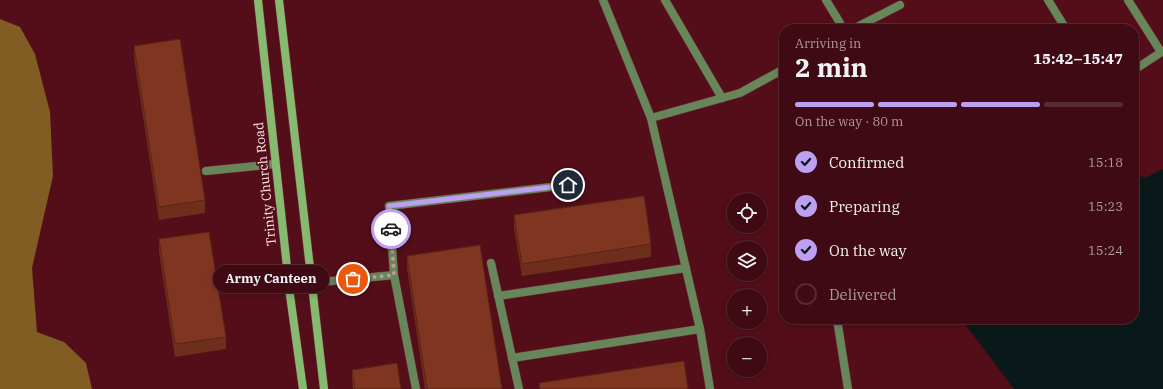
<!DOCTYPE html>
<html lang="en">
<head>
<meta charset="utf-8">
<style>
	:root { --surface:#3f0a14; --page:#46131d; --text:#f1f3f6; --muted:#ad9aa0; --line:#582b34; --accent:#bca0f2 }
	body { margin:0; font-family:"IBM Plex Serif",serif; background:var(--page); color:var(--text); height:100vh; display:flex; flex-direction:column; font-size:15px; white-space:nowrap }
	* { box-sizing:border-box; margin:0 }
	p { font-size:13px; color:var(--muted) }
	.icon { flex:none; width:22px; height:22px; fill:none; stroke:currentColor; stroke-width:2; stroke-linecap:round; stroke-linejoin:round }
	.map { position:relative; flex:1; overflow:hidden }
	.sheet { position:absolute; left:779px; top:24px; width:360px; height:300px; display:flex; flex-direction:column; background:var(--surface); border-radius:16px; box-shadow:0 2px 6px #0003,0 0 0 1px var(--line) }
	.sheet>* { flex:none }
	.fabs { position:absolute; left:727px; top:193px; display:grid; gap:8px }
	.fabs a { display:grid; place-items:center; width:40px; height:40px; border-radius:50%; background:var(--surface); box-shadow:0 2px 6px #0003,0 0 0 1px var(--line); font-size:20px }
	.pin { position:absolute; display:grid; place-items:center; width:34px; height:34px; color:#fff; margin:-17px; border:2px solid #fff; border-radius:50%; box-shadow:0 1px 4px #0007 }
	.courier { position:absolute; display:grid; place-items:center; width:40px; height:40px; margin:-20px; border:3px solid #bca0f2; border-radius:50%; background:#fff; color:#222; box-shadow:0 1px 5px #0007 }
	.bubble { position:absolute; height:28px; border-radius:14px; background:var(--surface); box-shadow:0 2px 6px #0003,0 0 0 1px var(--line); font-size:13px; font-weight:700; line-height:28px; text-align:center }
	.overview em { font-style:normal; font-weight:700 }
	.overview div { display:flex; flex-direction:column-reverse }
	.overview { display:flex; align-items:center; justify-content:space-between; height:68px; padding:0 16px }
	h1 { font-size:26px; font-weight:700; line-height:30px }
	.bar { display:grid; grid-template-columns:repeat(4,1fr); gap:6px 4px; align-content:center; height:48px; padding:0 16px }
	.bar i { height:5px; border-radius:3px; background:var(--line) }
	.bar .current { background:var(--accent) }
	.bar p { grid-column:span 4 }
	ol { padding:0 16px; list-style:none }
	li { display:flex; align-items:center; gap:12px; height:44px }
	li p { margin-inline-start:auto }
	li .icon { padding:4px; border-radius:50%; background:var(--accent); color:#111; stroke-width:4 }
	li:last-child { color:var(--muted) }
	li i { width:22px; height:22px; border:2px solid var(--line); border-radius:50% }
	.map>svg:first-child { display:block }
</style>
</head>
<body>
<div class="map">
<svg width="1163" height="389" viewBox="0 0 1163 389">
	<rect width="100%" height="100%" fill="#540e1a"/>
	<polygon fill="#815d24" points="0,19 20,27 35,54 50,112 53,176 32,268 37,332 64,342 86,363 92,389 0,389"/>
	<polygon fill="#091919" points="1163,169 1163,389 1014,389 961,319 1134,319 1134,173 1145,178"/>
	<g fill="none" stroke-linecap="round" stroke-linejoin="round">
		<defs>
			<g id="lane">
				<polyline points="603,0 651,118 700,329 710,389"/>
				<polyline points="665,0 722,98"/>
				<polyline points="826,0 840,23 841,29"/>
				<polyline points="1048,0 1066,29"/>
				<polyline points="1128,0 1161,52"/>
				<polyline points="853,29 900,5"/>
				<polyline points="1134,70 1163,51"/>
				<polyline points="651,118 740,93 784,69"/>
				<polyline points="206,171 275,164"/>
				<polyline points="491,263 519,389"/>
				<polyline points="311,283 394,275"/>
				<polyline points="498,296 686,268"/>
				<polyline points="837,319 848,389"/>
				<polyline points="512,358 700,329"/>
				<polyline points="416,389 394,275 389,206 568,185"/>
			</g>
			<g id="secondary">
				<polyline points="258,0 290,295 303,389"/>
				<polyline points="279,0 324,389"/>
			</g>
		</defs>
		<use href="#lane" stroke="#6f303a" stroke-width="9"/>
		<use href="#secondary" stroke="#6f303a" stroke-width="9"/>
		<use href="#lane" stroke="#67875a" stroke-width="8"/>
		<use href="#secondary" stroke="#87ba71" stroke-width="8"/>
	</g>
	<g fill="#6e2e1c">
		<polygon points="134,46 205,200 205,213 159,220 134,58"/>
		<polygon points="514,215 651,244 651,257 522,276 514,228"/>
		<polygon points="159,239 226,337 226,349 175,357 159,252"/>
		<polygon points="407,256 502,389 425,389 407,268"/>
		<polygon points="352,370 401,389 353,389 352,380"/>
	</g>
	<g fill="#803520" stroke="#5a2516">
		<polygon points="180,39 205,200 159,207 134,46"/>
		<polygon points="644,196 651,244 522,264 514,215"/>
		<polygon points="209,232 226,337 175,344 159,239"/>
		<polygon points="480,245 502,389 427,389 407,256"/>
		<polygon points="684,361 688,389 540,389 539,383"/>
		<polygon points="397,363 401,389 355,389 352,370"/>
	</g>
	<g fill="none" stroke-linecap="round" stroke-linejoin="round">
		<polyline stroke="#c3999d" stroke-width="4" stroke-dasharray="0 7.2" points="353,279 394,275 391,229"/>
		<polyline stroke="#bca0f2" stroke-width="5" points="391,229 389,206 568,185"/>
	</g>
	<g text-anchor="middle" dominant-baseline="central" stroke-width="3.5" stroke-linejoin="round" paint-order="stroke">
		<g font-size="13" fill="#ffe4e4" stroke="#540e1a">
			<text transform="translate(265 184) rotate(-96)">Trinity Church Road</text>
		</g>
	</g>
</svg>
<div class="fabs">
<a><svg class="icon" aria-label="locate" viewBox="0 0 24 24"><circle cx="12" cy="12" r="6"/><path d="M12 2v4M12 18v4M2 12h4M18 12h4"/></svg></a>
<a><svg class="icon" aria-label="layers" viewBox="0 0 24 24"><path d="M12 4l9 5-9 5-9-5zM3 14l9 5 9-5"/></svg></a>
<a>+</a>
<a>−</a>
</div>
<div class="pin" style="left:353px;top:279px;background:#ea580c"><svg class="icon" aria-label="bag" viewBox="0 0 24 24"><path d="M5 8h14l-1 12H6zM9 8a3 3 0 0 1 6 0"/></svg></div>
<div class="pin" style="left:568px;top:185px;background:#1f2937"><svg class="icon" aria-label="home" viewBox="0 0 24 24"><path d="M3 11l9-7 9 7M6 9v11h12V9"/></svg></div>
<div class="courier" style="left:391px;top:229px"><svg class="icon" aria-label="car" viewBox="0 0 24 24"><path d="M5 17H2v-5l4-1 3-4h7l3 4 3 1v5h-3M9 17h6M6 11h13"/><circle cx="7" cy="17" r="2"/><circle cx="17" cy="17" r="2"/></svg></div>
<div class="bubble" style="left:213px;top:265px;width:116px">Army Canteen</div>
<section class="sheet">
<div class="overview"><div><h1>2 min</h1><p>Arriving in</p></div><em>15:42–15:47</em></div>
<div class="bar"><i class="current"></i><i class="current"></i><i class="current"></i><i></i><p>On the way · 80 m</p></div>
<ol>
<li><svg class="icon" aria-label="check" viewBox="0 0 24 24"><path d="M5 12l5 5 9-10"/></svg>Confirmed<p>15:18</p></li>
<li><svg class="icon" aria-label="check" viewBox="0 0 24 24"><path d="M5 12l5 5 9-10"/></svg>Preparing<p>15:23</p></li>
<li><svg class="icon" aria-label="check" viewBox="0 0 24 24"><path d="M5 12l5 5 9-10"/></svg>On the way<p>15:24</p></li>
<li><i></i>Delivered</li>
</ol>
</section>
</div>
</body>
</html>
